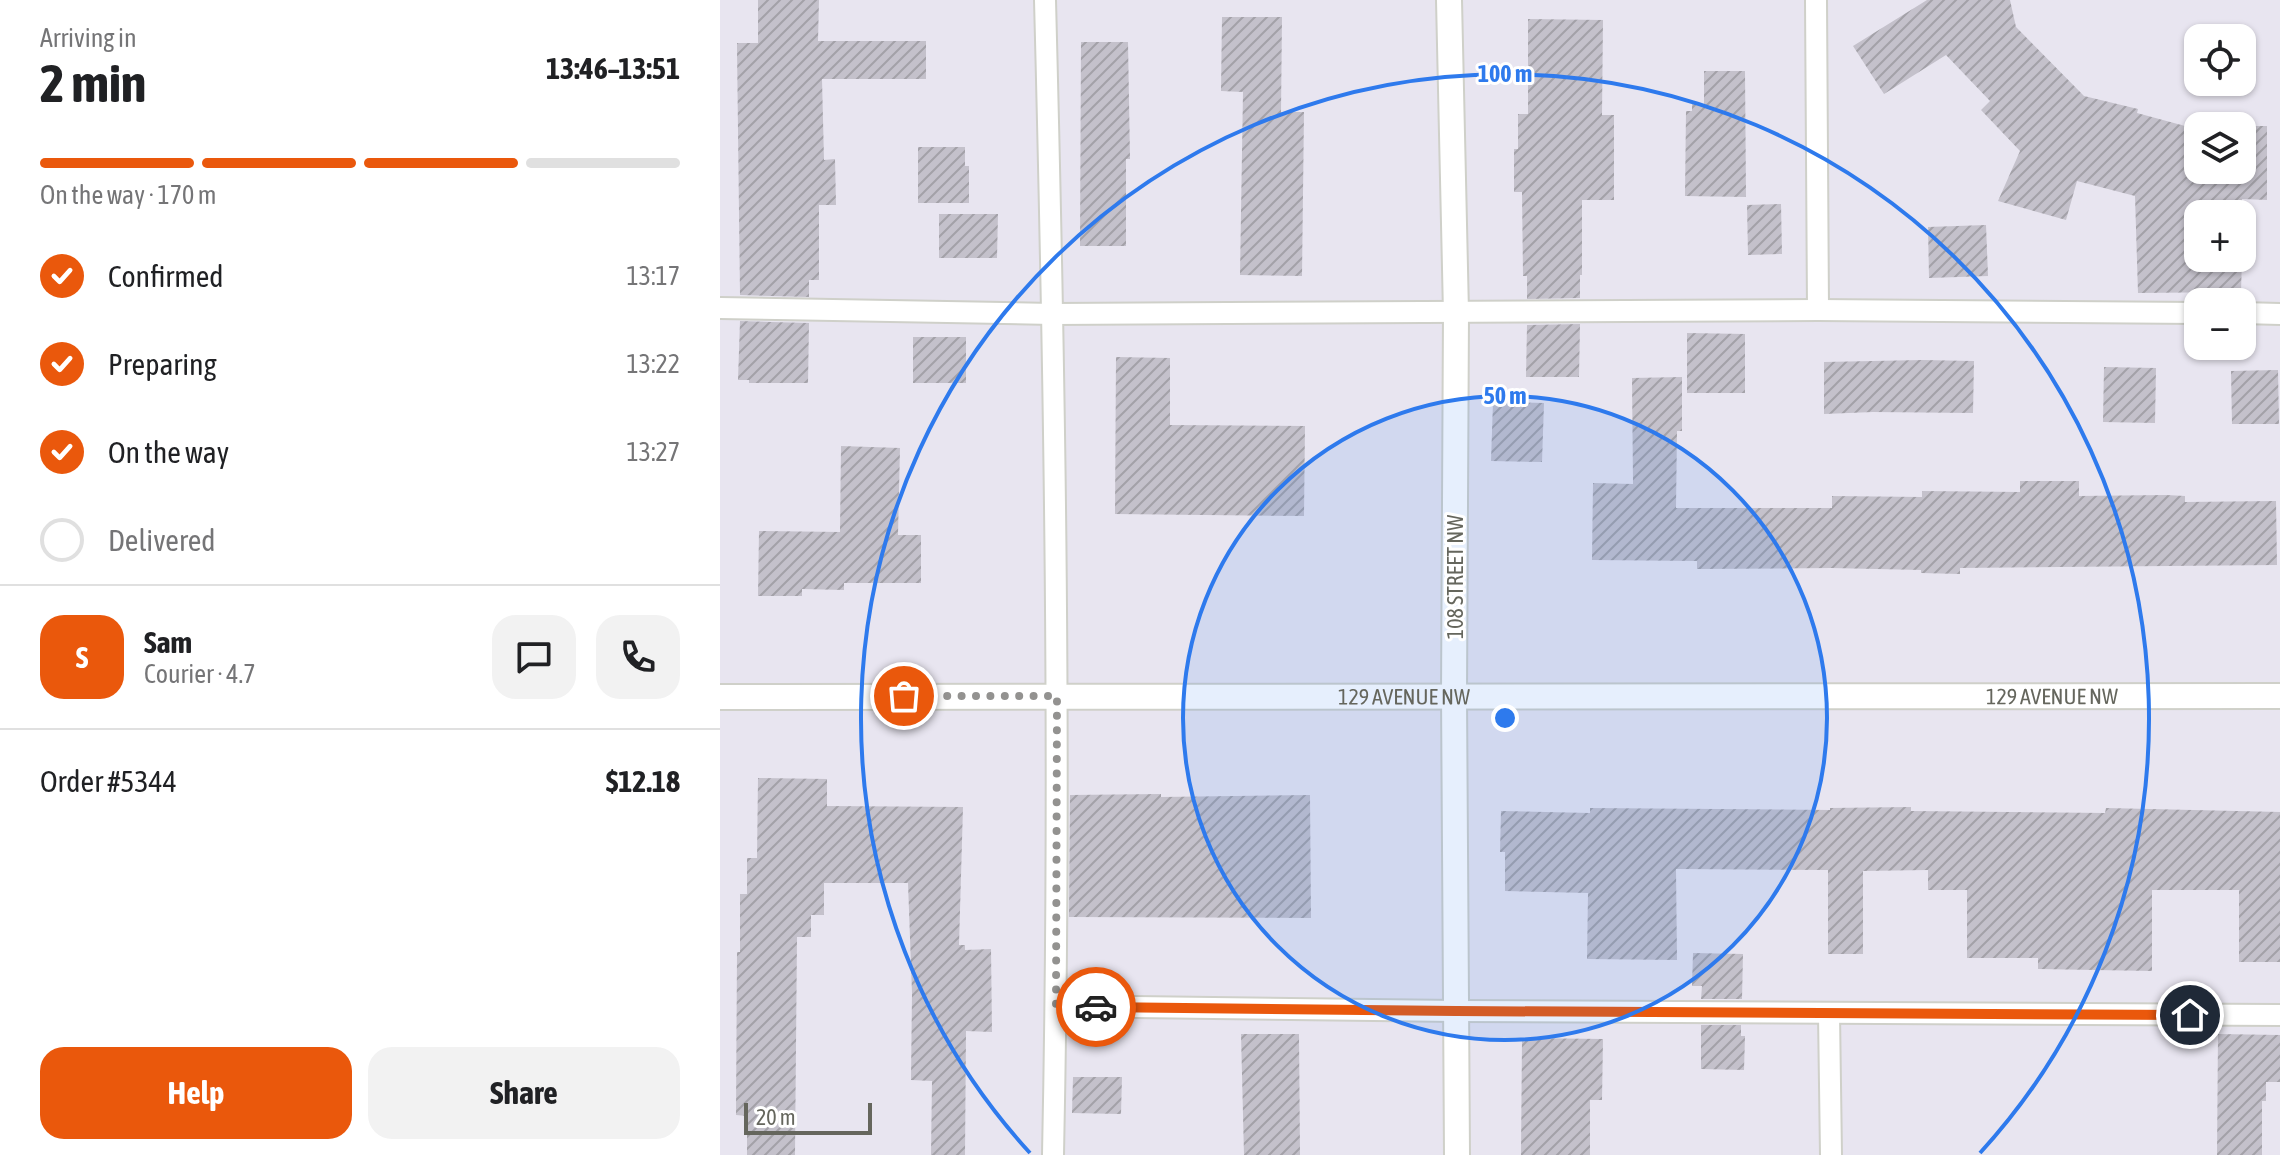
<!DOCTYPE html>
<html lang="en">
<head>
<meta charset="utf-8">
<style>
	:root { --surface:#fff; --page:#f2f2f2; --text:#202124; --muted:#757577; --line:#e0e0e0; --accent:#ea580c }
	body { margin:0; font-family:"Asap Condensed",sans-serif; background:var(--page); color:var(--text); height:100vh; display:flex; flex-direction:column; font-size:30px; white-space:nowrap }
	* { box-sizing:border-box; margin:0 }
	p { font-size:26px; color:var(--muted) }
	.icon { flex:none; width:44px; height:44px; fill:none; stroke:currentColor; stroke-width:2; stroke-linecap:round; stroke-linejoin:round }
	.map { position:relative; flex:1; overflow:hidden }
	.details { display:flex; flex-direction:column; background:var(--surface); width:720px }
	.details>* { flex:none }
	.fabs { position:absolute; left:1464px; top:24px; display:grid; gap:16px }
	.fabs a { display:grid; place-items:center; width:72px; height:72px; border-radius:16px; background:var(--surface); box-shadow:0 2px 6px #0004; font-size:40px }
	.scale { position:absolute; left:24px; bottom:20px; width:128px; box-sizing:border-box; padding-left:8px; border:4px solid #65665d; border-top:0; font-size:22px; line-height:28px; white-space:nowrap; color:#65665d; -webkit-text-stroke:6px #fff; paint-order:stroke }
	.pin { position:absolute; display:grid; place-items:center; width:68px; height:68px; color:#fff; margin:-34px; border:4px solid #fff; border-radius:50%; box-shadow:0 2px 8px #0007 }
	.courier { position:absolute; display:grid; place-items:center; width:80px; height:80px; margin:-40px; border:6px solid #ea580c; border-radius:50%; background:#fff; color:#222; box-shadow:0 2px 10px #0007 }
	.head em { font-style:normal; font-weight:700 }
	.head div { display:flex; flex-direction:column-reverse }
	.head { display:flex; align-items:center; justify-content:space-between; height:136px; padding:0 40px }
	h1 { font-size:52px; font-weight:700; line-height:60px }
	.bar { display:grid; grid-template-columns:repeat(4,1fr); gap:12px 8px; align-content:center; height:96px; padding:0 40px }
	.bar i { height:10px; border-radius:6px; background:var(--line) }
	.bar .selected { background:var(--accent) }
	.bar p { grid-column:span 4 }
	.line { display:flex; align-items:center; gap:20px; padding:0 40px; border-top:2px solid var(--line) }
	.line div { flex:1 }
	.round { display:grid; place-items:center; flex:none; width:84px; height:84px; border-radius:24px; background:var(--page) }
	ol { padding:0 40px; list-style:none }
	li { display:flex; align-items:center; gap:24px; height:88px }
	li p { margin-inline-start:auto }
	li .icon { padding:8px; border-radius:50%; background:var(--accent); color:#fff; stroke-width:4 }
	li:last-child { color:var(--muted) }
	li i { width:44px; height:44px; border:4px solid var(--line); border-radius:50% }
	.button { display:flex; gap:16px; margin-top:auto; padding:16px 40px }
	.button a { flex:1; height:92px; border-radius:24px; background:var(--accent); color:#fff; font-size:32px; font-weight:700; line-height:92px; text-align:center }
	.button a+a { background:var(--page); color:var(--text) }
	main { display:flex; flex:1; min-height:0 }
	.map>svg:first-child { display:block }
</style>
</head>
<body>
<main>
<section class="details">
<div class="head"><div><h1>2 min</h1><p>Arriving in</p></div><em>13:46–13:51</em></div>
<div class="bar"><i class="selected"></i><i class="selected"></i><i class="selected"></i><i></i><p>On the way · 170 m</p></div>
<ol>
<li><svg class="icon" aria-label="check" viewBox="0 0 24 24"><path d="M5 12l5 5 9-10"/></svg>Confirmed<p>13:17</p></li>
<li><svg class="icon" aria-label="check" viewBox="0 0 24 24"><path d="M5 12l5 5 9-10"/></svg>Preparing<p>13:22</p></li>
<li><svg class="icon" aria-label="check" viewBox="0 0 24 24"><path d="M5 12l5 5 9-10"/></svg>On the way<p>13:27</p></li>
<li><i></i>Delivered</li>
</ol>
<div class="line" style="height:144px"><b class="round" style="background:var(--accent);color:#fff">S</b><div><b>Sam</b><p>Courier · 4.7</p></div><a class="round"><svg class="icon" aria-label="chat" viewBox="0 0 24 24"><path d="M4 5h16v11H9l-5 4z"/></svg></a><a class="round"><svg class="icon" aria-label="phone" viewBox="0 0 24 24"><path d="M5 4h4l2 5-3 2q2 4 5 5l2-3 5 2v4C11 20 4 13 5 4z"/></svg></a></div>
<div class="line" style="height:104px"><div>Order #5344</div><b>$12.18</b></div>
<div class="button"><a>Help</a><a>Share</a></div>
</section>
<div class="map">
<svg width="1560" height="1155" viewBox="0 0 1560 1155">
	<defs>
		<pattern id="building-hatch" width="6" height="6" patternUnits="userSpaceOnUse" patternTransform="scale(2)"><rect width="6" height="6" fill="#c4c1cb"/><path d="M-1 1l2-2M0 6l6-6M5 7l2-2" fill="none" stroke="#a3a1a8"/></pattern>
	</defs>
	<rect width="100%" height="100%" fill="#e8e5f0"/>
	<g fill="url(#building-hatch)" fill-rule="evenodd">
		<polygon points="38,0 99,0 98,41 206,41 206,79 102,79 104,160 115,159 116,205 99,205 99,280 89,280 89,297 20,295 17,48 17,43 38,43"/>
		<path d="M1207 0H1290L1296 27 1364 96 1418 109 1417 113 1465 126H1547V200L1522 199V227V214H1478V258H1522L1521 292 1418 293 1415 196 1357 181 1346 220 1278 201 1300 151 1261 110 1270 101 1226 55 1164 94 1133 46ZM1478 126H1522V170H1478Z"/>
		<polygon points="502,17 562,17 561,112 584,112 582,276 520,275 523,92 501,91"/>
		<polygon points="808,19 883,20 882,115 894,115 894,200 862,200 862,275 860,275 860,298 807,299 807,276 803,276 802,192 794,192 794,149 798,149 798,114 808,114"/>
		<polygon points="361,42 408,42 410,159 406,159 406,246 360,246"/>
		<polygon points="984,71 1025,71 1026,197 965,196 966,111 972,111 972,104 984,104"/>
		<polygon points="198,147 245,147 245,166 249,166 249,203 198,203"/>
		<polygon points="1061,204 1062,254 1028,255 1027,205"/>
		<polygon points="219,214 278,214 277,258 219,258"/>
		<polygon points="1266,225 1268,276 1209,278 1208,227"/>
		<polygon points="20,321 89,323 88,383 29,383 29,380 18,380"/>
		<polygon points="860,324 859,377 806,377 807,325"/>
		<polygon points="967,333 1025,334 1025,393 967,393"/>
		<rect x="193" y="337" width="53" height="46"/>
		<polygon points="396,357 450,358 450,425 585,426 584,516 395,514"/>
		<polygon points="1202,360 1254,361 1253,413 1153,412 1104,414 1104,362"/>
		<polygon points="1384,367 1436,368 1435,423 1383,422"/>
		<polygon points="1558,370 1559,424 1512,424 1511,371"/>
		<polygon points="962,377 962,431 957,431 956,508 1112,508 1112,496 1202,497 1202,491 1300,492 1300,481 1359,481 1359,496 1446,495 1465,496 1465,502 1556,501 1557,565 1240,568 1240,574 1201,573 1201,570 1111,568 977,569 977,561 872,560 873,483 913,484 912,378"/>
		<polygon points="773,402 824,403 822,462 771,461"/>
		<polygon points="121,446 180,448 178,535 201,535 201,583 124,583 124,590 82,589 82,596 38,596 39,531 120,532"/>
		<polygon points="38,778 107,779 107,806 243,807 239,945 245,945 245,950 271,949 272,1032 246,1031 245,1155 211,1155 212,1081 191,1080 192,993 188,883 104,883 104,915 91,915 91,937 77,937 75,1155 27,1155 27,1116 16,1115 17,952 20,952 20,894 27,894 27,858 37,858"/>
		<polygon points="441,794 441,797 590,795 591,918 349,917 350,795"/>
		<polygon points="1191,807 1191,811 1385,813 1386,808 1560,812 1560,962 1519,962 1519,890 1432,890 1432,971 1318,969 1318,958 1247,958 1247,890 1208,890 1208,870 1143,871 1143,954 1108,954 1108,870 956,869 957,960 867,959 868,893 785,891 785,852 780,852 781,811 870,813 870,808 1110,810 1110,808"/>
		<polygon points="973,953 1023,954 1022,999 981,999 982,986 972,986"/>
		<polygon points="981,1025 1021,1025 1021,1036 1025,1036 1024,1070 981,1069"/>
		<polygon points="521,1034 579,1034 580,1155 524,1155"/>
		<polygon points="1498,1034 1560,1035 1560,1082 1546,1082 1546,1101 1542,1101 1542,1155 1497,1155"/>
		<polygon points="802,1038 883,1039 882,1100 870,1100 870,1155 801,1155"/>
		<polygon points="353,1077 402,1077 401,1114 352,1113"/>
	</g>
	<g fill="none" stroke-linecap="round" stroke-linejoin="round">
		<defs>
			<g id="service">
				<path d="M325 0C335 385 341 770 333 1155"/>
				<polyline points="1096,0 1098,310"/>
				<polyline points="0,308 333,314 1098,310 1478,313"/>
				<polyline points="1522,313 1560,314"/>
				<polyline points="336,1006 736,1011 1560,1015"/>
				<polyline points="1109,1014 1111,1155"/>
			</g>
			<polyline id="minor" points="729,0 736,313 734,695 737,1155"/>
			<g id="tertiary">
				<path id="s1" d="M0 697 1560 696"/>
			</g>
		</defs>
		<use href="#service" stroke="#cfd0c9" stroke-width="24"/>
		<use href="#minor" stroke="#cfd0c9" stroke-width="28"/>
		<use href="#tertiary" stroke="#cfd0c9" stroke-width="28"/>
		<use href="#service" stroke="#fff" stroke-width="20"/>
		<use href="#minor" stroke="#fff" stroke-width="24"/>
		<use href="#tertiary" stroke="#fff" stroke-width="24"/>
	</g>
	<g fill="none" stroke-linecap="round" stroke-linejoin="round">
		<polyline stroke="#939290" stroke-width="8" stroke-dasharray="0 14.4" points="184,696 337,696 336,1006 376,1007"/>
		<polyline stroke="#ea580c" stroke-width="10" points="376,1007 736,1011 1470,1015"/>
	</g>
	<circle cx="785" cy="718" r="322" fill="#2e7aed" fill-opacity=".12"/>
	<g fill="none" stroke="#2e7aed" stroke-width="4">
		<circle cx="785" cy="718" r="322"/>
		<path d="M310 1153A644 644 0 1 1 1260 1153"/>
	</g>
	<g text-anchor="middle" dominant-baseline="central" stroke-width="6" stroke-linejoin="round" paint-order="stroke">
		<g font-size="22" fill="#65665d" stroke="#fff">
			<text transform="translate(735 577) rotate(-90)">108 STREET NW</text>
			<text stroke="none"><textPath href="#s1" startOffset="684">129 AVENUE NW</textPath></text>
			<text stroke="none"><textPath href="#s1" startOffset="1332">129 AVENUE NW</textPath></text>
		</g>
	</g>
	<circle cx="785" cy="718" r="12" fill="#2e7aed" stroke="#fff" stroke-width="4"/>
	<g font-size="24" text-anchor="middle" font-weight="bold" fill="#2e7aed" stroke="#fff" stroke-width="6" stroke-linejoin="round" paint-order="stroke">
		<text x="785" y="82">100 m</text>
		<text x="785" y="404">50 m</text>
	</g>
</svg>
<div class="fabs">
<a><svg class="icon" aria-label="locate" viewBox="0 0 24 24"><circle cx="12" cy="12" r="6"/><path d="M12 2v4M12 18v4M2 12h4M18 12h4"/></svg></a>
<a><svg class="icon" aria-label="layers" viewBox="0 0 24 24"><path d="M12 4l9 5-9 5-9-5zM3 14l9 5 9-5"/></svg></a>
<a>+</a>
<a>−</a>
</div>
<div class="scale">20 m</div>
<div class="pin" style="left:184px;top:696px;background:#ea580c"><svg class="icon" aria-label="bag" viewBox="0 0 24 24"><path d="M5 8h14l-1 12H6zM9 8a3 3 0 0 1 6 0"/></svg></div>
<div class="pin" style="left:1470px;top:1015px;background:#1f2937"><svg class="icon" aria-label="home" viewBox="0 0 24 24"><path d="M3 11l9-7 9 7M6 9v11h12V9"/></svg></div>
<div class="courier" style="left:376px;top:1007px"><svg class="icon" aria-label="car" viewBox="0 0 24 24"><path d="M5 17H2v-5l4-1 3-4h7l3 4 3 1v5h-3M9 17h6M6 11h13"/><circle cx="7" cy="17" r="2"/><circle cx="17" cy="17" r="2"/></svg></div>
</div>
</main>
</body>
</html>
